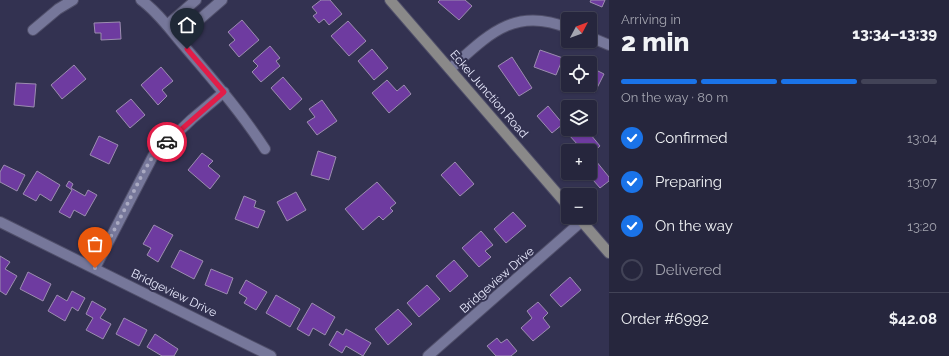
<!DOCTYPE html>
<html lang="en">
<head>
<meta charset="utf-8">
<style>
	:root { --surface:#26263d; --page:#2e2e44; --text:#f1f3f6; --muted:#a4a5b0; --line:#424357; --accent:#1a73e8 }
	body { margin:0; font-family:Raleway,sans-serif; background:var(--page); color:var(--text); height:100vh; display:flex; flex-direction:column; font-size:15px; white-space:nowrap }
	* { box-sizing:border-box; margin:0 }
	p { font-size:13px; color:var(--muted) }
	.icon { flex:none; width:22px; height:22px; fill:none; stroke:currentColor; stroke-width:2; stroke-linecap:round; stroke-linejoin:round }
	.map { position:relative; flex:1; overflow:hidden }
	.side { display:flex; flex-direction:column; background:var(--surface); width:340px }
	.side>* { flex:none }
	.needle { width:26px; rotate:49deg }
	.buttons { position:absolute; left:561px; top:12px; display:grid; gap:8px }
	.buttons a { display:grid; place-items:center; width:36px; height:36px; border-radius:4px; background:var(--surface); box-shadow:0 1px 3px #0004,0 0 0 1px var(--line); font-size:20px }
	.pin { position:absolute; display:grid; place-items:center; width:34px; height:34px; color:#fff; margin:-41px -17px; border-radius:50% 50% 50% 0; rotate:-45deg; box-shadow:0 0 4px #0007 }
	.pin .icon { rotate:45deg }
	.courier { position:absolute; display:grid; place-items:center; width:40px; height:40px; margin:-20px; border:3px solid #e11d48; border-radius:50%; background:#fff; color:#222; box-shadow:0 1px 5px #0007 }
	.headline em { font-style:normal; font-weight:800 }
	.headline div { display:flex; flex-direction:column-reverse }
	.headline { display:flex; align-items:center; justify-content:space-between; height:68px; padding:0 12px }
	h1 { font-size:26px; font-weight:800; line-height:30px }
	.bar { display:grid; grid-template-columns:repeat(4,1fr); gap:6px 4px; align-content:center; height:48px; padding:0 12px }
	.bar i { height:5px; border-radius:3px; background:var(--line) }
	.bar .on { background:var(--accent) }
	.bar p { grid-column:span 4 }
	.line { display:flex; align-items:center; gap:10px; padding:0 12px; border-top:1px solid var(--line) }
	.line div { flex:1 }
	ol { padding:0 12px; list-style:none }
	li { display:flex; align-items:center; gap:12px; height:44px }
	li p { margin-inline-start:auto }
	li .icon { padding:4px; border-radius:50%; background:var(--accent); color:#fff; stroke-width:4 }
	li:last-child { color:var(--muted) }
	li i { width:22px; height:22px; border:2px solid var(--line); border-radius:50% }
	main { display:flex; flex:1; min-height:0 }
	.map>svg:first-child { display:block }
</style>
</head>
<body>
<main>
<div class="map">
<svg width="609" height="356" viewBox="0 0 609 356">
	<rect width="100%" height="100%" fill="#333251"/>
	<g fill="#6e3ba0" stroke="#9c8db0">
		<polygon points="321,0 330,0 342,14 329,25 324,19 319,23 313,16 317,13 312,7"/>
		<polygon points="440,0 465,0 472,6 459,20 438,2"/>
		<polygon points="591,0 605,0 602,7 590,2"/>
		<polygon points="242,20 259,40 239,57 229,45 235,40 228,32"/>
		<polygon points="348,21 366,41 349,56 331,36"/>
		<polygon points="120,22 121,39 101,40 101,33 95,33 94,23"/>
		<polygon points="270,46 280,58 276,61 280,66 261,82 252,72 258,66 253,61"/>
		<polygon points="372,49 388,68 374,80 358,61"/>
		<polygon points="540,50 563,58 556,75 534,67"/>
		<polygon points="512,57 532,88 519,96 498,66"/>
		<polygon points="74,65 86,79 62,99 51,85"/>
		<polygon points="161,67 173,81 162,90 167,96 158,105 141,85"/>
		<polygon points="590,67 604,74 595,92 581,85 590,85"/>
		<polygon points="283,77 302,99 290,110 271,88"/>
		<polygon points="387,80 397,91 404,85 411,94 389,113 372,93"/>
		<polygon points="16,83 36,84 34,107 14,105"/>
		<polygon points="131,99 145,115 130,128 116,111"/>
		<polygon points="322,100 337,121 317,135 307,122 315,117 309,109"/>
		<polygon points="548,106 563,124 552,133 537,116"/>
		<polygon points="575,129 586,129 600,146 590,155 590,151 572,151 578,145 569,135"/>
		<polygon points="99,136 118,145 109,164 90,155"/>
		<polygon points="318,151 336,157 329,180 311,175"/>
		<polygon points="202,153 213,161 208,166 220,176 210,189 188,170"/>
		<polygon points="596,161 609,177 609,181 600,188 587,173 590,173 590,167"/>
		<polygon points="455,162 474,184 460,196 441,175"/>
		<polygon points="4,165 25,175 17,191 0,182 0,172"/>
		<polygon points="37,171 60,185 51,201 40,194 36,201 23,194"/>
		<polygon points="69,181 73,184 71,188 85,196 88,190 97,195 85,216 74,210 70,218 59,212 72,190 66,186"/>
		<polygon points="377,182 396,203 390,208 393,211 383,220 379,216 363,230 345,209"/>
		<polygon points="296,192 306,210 287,221 277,202"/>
		<polygon points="244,196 256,201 254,207 265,211 258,228 235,219"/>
		<polygon points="513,212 526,226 506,243 494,229"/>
		<polygon points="154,225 173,235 158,262 147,255 151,248 143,244"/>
		<polygon points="481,231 493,245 485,251 491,257 479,267 462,248"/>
		<polygon points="180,250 203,261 194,279 171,267"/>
		<polygon points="0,256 10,262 5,269 17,276 6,295 0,291"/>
		<polygon points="454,260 468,276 450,292 436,276"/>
		<polygon points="211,269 233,278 227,294 205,285"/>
		<polygon points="28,272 51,284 43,301 20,289"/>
		<polygon points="570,277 581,290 561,307 550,295"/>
		<polygon points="246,280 267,292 256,310 244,303 247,298 239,293"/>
		<polygon points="427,285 440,299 419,317 407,303"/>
		<polygon points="72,291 85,298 78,311 72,307 65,321 48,311 57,295 67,301"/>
		<polygon points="276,295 300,309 290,327 266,313"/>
		<polygon points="92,301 106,309 100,318 111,324 103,339 86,330 93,318 86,314"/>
		<polygon points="538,302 548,313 543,318 550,327 533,341 521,328 532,318 527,311"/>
		<polygon points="312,303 335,317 325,335 313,328 309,336 297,329"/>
		<polygon points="398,309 412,324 388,345 375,329"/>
		<polygon points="124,318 147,330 139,346 116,334"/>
		<polygon points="346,329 371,343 363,356 346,346 342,353 329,345 337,331 343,335"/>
		<polygon points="155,334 178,349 174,356 162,356 147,347"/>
		<polygon points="497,338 501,343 507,339 517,351 511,356 496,356 487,346"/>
	</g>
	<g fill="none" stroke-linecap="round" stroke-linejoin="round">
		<defs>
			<g id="street">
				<path d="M141 0C158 12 171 31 185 47 213 80 241 112 265 149"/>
				<polyline points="167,25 196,0"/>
				<polyline points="33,30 58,9 73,0"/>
				<polyline points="590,37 609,45"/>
				<polyline points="178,38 222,0"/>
				<path d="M450 69C488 35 514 6 568 28"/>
				<polyline points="0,222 271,356"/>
				<polyline points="95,268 153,156 192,119 224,92"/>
				<polyline points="428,356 582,221"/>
			</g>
			<g id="secondary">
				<polyline points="390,0 568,206"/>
				<polyline points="578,217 609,253"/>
			</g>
		</defs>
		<use href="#street" stroke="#504f6a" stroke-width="12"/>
		<use href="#secondary" stroke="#504f6a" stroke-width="12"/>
		<use href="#street" stroke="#76779a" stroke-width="10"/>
		<use href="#secondary" stroke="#8a8989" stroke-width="10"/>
	</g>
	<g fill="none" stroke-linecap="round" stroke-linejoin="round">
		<polyline stroke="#a9a9c1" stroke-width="4" stroke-dasharray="0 7.2" points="95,268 144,171 153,156 167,142"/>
		<polyline stroke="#e11d48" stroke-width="5" points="167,142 224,92 187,49"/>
	</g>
	<g text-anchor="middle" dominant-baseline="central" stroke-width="4" stroke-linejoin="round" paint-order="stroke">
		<g font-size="12" fill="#e8e9fd" stroke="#333251">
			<text transform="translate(489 94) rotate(49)">Eckel Junction Road</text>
			<text transform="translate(497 280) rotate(-41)">Bridgeview Drive</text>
			<text transform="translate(174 293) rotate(26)">Bridgeview Drive</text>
		</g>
	</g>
</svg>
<div class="buttons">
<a><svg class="needle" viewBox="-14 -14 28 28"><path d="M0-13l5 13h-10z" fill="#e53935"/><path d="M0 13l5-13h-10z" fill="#a4a5b0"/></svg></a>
<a><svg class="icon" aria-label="locate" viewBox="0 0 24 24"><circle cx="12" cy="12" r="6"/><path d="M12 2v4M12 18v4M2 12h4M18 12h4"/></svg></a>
<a><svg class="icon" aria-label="layers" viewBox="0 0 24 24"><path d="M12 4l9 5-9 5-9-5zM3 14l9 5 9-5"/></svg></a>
<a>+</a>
<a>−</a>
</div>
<div class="pin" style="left:95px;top:268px;background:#ea580c"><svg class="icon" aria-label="bag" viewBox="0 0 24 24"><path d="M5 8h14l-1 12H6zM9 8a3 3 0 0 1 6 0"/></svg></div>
<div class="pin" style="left:187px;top:49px;background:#1f2937"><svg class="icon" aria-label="home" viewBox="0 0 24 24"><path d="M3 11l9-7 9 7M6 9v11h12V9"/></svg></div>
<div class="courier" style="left:167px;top:142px"><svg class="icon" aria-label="car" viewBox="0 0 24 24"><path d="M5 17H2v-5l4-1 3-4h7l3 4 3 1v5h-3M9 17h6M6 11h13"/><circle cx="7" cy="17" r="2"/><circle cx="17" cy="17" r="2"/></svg></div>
</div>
<section class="side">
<div class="headline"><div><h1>2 min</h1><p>Arriving in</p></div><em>13:34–13:39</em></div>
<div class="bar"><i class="on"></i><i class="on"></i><i class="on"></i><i></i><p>On the way · 80 m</p></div>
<ol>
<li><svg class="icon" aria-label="check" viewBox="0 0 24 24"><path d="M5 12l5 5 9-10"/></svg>Confirmed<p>13:04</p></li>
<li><svg class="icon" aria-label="check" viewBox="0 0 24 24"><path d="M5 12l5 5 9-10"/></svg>Preparing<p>13:07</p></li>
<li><svg class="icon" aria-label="check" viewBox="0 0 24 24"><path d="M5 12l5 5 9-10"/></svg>On the way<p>13:20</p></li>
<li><i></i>Delivered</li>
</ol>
<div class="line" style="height:52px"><div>Order #6992</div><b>$42.08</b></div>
</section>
</main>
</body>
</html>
